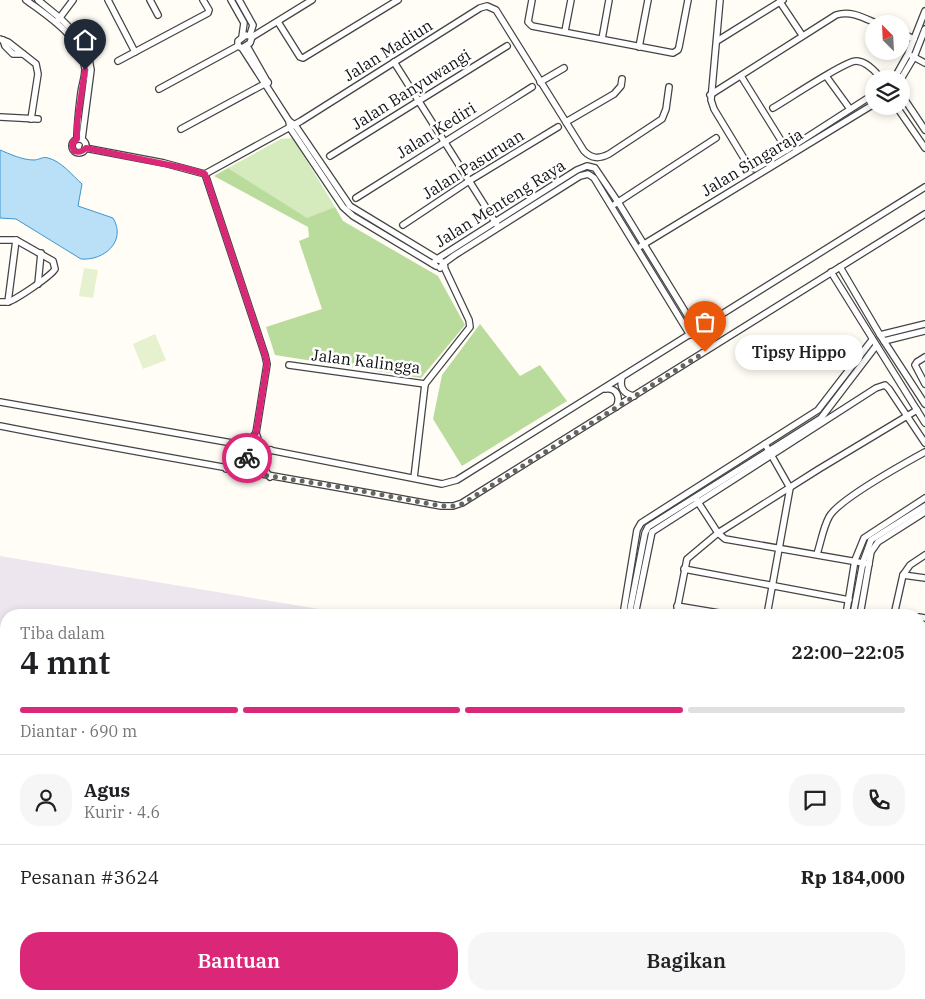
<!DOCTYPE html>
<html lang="id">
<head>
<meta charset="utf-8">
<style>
	:root { --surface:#fff; --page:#f6f6f6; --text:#202124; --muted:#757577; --line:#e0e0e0; --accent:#db2777 }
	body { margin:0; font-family:"IBM Plex Serif",serif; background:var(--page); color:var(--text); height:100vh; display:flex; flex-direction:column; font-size:19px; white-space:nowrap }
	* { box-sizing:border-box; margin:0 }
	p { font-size:16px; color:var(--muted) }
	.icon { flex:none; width:28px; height:28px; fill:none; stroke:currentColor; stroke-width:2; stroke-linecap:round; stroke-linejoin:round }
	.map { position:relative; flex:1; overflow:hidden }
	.details { position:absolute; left:0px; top:609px; width:925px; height:391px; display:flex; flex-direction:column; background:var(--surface); border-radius:20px 20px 0 0; box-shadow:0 2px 8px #0003 }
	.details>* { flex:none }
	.needle { width:32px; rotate:336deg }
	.tools { position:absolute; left:865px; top:15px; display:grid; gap:10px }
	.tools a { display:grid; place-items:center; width:45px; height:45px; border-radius:50%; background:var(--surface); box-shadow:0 2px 8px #0003; font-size:25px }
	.pin { position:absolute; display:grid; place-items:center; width:42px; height:42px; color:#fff; margin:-51px -21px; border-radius:50% 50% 50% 0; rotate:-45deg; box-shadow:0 0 5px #0007 }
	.pin .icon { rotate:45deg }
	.courier { position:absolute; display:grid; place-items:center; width:50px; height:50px; margin:-25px; border:4px solid #db2777; border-radius:50%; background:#fff; color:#222; box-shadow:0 1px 6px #0007 }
	.bubble { position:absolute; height:35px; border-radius:18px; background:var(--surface); box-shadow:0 2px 8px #0003; font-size:16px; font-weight:600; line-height:35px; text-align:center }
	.summary em { font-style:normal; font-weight:600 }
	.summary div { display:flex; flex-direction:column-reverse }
	.summary { display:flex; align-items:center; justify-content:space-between; height:85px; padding:0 20px }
	h1 { font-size:32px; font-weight:600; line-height:38px }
	.bar { display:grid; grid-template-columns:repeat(4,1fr); gap:8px 5px; align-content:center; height:60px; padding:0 20px }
	.bar i { height:6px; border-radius:4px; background:var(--line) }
	.bar .selected { background:var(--accent) }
	.bar p { grid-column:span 4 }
	.line { display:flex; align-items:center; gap:12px; padding:0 20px; border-top:1px solid var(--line) }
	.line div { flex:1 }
	.round { display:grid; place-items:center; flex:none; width:52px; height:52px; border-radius:20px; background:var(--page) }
	.cta { display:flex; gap:10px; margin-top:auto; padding:10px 20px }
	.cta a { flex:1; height:58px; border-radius:20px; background:var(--accent); color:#fff; font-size:20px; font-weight:600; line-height:58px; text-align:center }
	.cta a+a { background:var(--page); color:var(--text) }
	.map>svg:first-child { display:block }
</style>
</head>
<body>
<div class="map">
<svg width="925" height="999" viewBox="0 0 925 999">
	<rect width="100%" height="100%" fill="#fffdf5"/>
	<polygon fill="#eee6ef" points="0,556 355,615 6,615 6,994 919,994 919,714 925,716 925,999 0,999"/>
	<polygon fill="#d5ebbd" points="293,138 335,207 307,219 228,168 281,139"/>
	<g fill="#b9dc9c">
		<polygon points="228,168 307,218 335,207 343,221 438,276 465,325 421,378 275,355 266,327 322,309 299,241 309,237 308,227 214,176"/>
		<polygon points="480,324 520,376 540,365 567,401 462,466 433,419 442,375"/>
	</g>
	<g fill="#e6f2cf">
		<polygon points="84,268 98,270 93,298 79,296"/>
		<polygon points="155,334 166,360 143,369 133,344"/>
	</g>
	<path fill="#b9e0f7" stroke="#3f96cf" d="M0 150C10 154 22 160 34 160 39 160 43 156 48 158 61 161 72 175 82 184L78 206 113 218C127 241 104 261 81 259L16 219 0 218Z"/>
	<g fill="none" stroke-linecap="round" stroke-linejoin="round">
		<defs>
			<g id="minor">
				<path d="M26 0C49 17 82 37 85 69 85 77 82 85 81 92 79 108 77 123 77 139"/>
				<polyline points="38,0 60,18 76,34 88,53 91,70 82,139"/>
				<polyline points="108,0 135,52"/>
				<polyline points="150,0 158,15"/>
				<polyline points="231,0 244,23 242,37"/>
				<polyline points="239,0 253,25 250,35"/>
				<polyline points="532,0 528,22 532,26 673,53 678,50 679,47 688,0"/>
				<polyline points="720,0 711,100 714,109 748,165 755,169 787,150 741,76"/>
				<polyline points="780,2 802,35"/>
				<polyline points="58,20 73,0"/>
				<polyline points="278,22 300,57 303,58 398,0"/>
				<polyline points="565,31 571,0"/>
				<polyline points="901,33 914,39"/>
				<polygon points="246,35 252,37 250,43 242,48 238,46 238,41"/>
				<polyline points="252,37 312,0"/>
				<polyline points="0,39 8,42 36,64 38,74 31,119"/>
				<polyline points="602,39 609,0"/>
				<polyline points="3,40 5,46 13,54 23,54"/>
				<polyline points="717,41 783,0"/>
				<polyline points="247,46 268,83"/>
				<polyline points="639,47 648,0"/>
				<polyline points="242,48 289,121 290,128 343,207 353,216 436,266"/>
				<polyline points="912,56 925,63"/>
				<polyline points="118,61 208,13 209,10 203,0"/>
				<polyline points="394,62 497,225"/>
				<polyline points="826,76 850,109"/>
				<polyline points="894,79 908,54 925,11"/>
				<polyline points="901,79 914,57 925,29"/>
				<polyline points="540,82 564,68"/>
				<polyline points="159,89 238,46"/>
				<polyline points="901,94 925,130"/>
				<path d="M710 95 836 15C851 10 864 18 878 24"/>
				<polyline points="896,106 925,148"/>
				<path d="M773 108C787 100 845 61 856 61 866 61 874 70 879 76"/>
				<polyline points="0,117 38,119"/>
				<polyline points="289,121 295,125 350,206 444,263 445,269 469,320 470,327 425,384"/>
				<polyline points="566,122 614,94 621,86 622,79"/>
				<polyline points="181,129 268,82"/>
				<circle cx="79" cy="146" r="7"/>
				<path d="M85 148 164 163 205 174 301 121 480 8 487 6 496 10 584 151C592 159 599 159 609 154L662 119 666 109 669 87"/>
				<polyline points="787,150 874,94"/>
				<polyline points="330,156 507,46"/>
				<polyline points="205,174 265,355 267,364 256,433 250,441 245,472"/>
				<polyline points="356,198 532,87"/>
				<polyline points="615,204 716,138"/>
				<polyline points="403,225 469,181 558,127"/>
				<path d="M0 240H16L53 261 55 269C51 276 17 299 8 302 8 302 1 302 0 302"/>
				<polyline points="641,246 874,104"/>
				<polyline points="433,264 437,259 577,170 587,166 595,168 618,202 697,331"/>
				<polyline points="840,267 880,335 925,404"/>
				<polyline points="440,268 444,263 455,255 580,176 588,174 594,178 690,335"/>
				<polyline points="831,272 925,423"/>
				<polyline points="38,284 41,253"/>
				<polyline points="8,302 16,240"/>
				<polyline points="880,335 925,324"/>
				<polyline points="884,341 925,331"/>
				<polyline points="925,357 917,362 915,365 925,384"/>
				<polyline points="289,365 425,384"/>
				<path d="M622 377C619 388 624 394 634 396"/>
				<path d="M605 389C617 387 621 398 616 407"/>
				<polyline points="0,402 249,446 442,484 457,480 925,187"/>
				<path d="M0 426C147 455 294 479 441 506H453L462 503 925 214"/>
				<polyline points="765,444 790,488 767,615"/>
				<path d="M226 469C239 465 242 454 233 444"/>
				<path d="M252 473C255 461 262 445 256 433"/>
				<path d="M270 477C262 468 262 458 271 450"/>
				<polyline points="414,478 425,384"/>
				<polyline points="696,499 718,533 725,539 869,564"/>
				<path d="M817 554C821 542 823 528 829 517 838 500 905 463 925 452"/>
				<polyline points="684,569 849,600"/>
				<polyline points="903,575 925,578"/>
				<polyline points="677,606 731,615"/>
				<polyline points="894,613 906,615"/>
				<polyline points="623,615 637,530 641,523 818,410 872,340"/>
				<polyline points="629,615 645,533 648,527 821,418 876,346"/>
				<polyline points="635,615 652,532 876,388 885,385 889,389 925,443"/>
				<polyline points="676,615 687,559 718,533 819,469 917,410"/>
				<polyline points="846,615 855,560 864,538 925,498"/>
				<polyline points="853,615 863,562 871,540 925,506"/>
				<polyline points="860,615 871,552 878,542 925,512"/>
				<polyline points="894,615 903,575 910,565 925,555"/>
				<polyline points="919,617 925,618"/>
				<polyline points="0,652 6,653"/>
				<polyline points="919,653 925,654"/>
				<polyline points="919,813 925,814"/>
				<polyline points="0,849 6,850"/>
				<polyline points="0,866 6,867"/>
				<polyline points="739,994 768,999"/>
				<polyline points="826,994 855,999"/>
			</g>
		</defs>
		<use href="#minor" stroke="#444" stroke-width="8"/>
		<use href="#minor" stroke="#fff" stroke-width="5.5"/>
	</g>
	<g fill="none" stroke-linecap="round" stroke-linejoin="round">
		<polyline stroke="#646461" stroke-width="5" stroke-dasharray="0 9" points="247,458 245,472 346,488 441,506 453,506 462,504 705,352"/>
		<path stroke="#db2777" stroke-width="6" d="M85 70 77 123V139L73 142 72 146 74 151C79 153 82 152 86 148L184 168 205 174 265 355 267 364 256 433 250 441 247 458"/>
	</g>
	<g text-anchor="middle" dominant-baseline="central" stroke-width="5" stroke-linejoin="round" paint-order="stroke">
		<g font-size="16" fill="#111" stroke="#fff">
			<text transform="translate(388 50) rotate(-32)">Jalan Madiun</text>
			<text transform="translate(411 89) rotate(-32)">Jalan Banyuwangi</text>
			<text transform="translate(436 130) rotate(-32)">Jalan Kediri</text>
			<text transform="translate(752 162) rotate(-31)">Jalan Singaraja</text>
			<text transform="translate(473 164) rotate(-32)">Jalan Pasuruan</text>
			<text transform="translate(500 203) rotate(-32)">Jalan Menteng Raya</text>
			<text transform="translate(366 361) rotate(7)">Jalan Kalingga</text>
		</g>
	</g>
</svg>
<div class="tools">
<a><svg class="needle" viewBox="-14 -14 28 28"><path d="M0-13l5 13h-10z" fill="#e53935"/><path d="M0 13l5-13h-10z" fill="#757577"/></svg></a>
<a><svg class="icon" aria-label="layers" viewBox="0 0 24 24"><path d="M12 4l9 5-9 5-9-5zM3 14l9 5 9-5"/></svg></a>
</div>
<div class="pin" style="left:705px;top:352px;background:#ea580c"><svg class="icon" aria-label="bag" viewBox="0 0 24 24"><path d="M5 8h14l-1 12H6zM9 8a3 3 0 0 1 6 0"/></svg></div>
<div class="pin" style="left:85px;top:70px;background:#1f2937"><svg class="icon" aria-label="home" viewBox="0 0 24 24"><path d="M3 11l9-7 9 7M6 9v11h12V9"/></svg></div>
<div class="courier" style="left:247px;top:458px"><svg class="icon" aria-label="bike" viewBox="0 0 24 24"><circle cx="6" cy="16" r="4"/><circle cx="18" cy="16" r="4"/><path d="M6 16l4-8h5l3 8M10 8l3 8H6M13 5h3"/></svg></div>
<div class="bubble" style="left:735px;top:335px;width:128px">Tipsy Hippo</div>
<section class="details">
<div class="summary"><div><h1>4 mnt</h1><p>Tiba dalam</p></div><em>22:00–22:05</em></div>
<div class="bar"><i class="selected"></i><i class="selected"></i><i class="selected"></i><i></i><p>Diantar · 690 m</p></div>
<div class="line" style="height:90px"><a class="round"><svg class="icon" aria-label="person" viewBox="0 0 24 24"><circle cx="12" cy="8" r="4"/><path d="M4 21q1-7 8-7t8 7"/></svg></a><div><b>Agus</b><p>Kurir · 4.6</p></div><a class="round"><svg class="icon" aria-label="chat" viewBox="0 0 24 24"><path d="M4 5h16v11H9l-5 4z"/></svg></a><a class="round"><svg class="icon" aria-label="phone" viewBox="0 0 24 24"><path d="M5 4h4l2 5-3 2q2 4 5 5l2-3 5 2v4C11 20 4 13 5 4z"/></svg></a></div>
<div class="line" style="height:65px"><div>Pesanan #3624</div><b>Rp 184,000</b></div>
<div class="cta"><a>Bantuan</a><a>Bagikan</a></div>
</section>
</div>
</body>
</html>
